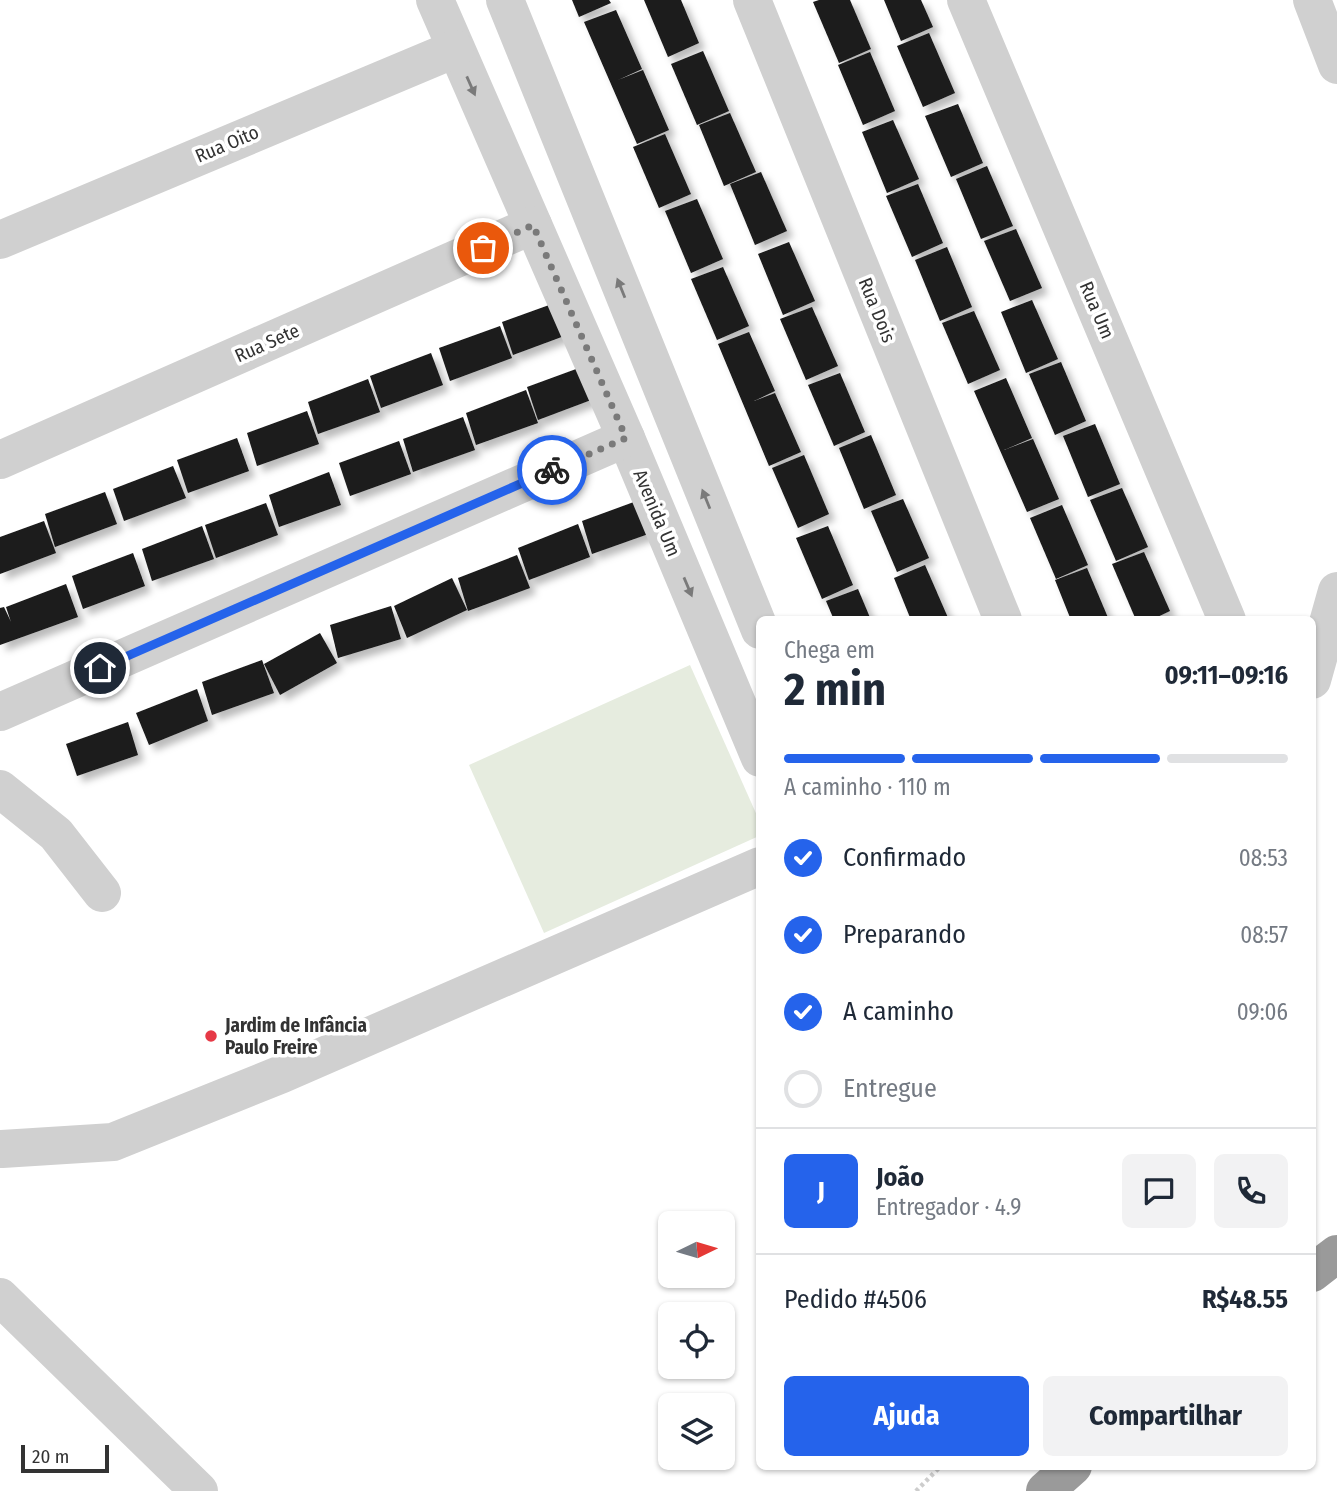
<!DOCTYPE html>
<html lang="pt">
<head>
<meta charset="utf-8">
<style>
	:root { --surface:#fff; --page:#f2f2f3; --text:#1f2937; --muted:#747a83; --line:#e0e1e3; --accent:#2563eb }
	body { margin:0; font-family:"Fira Sans Condensed",sans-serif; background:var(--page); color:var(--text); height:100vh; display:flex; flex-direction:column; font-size:26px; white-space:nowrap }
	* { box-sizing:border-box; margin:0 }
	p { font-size:23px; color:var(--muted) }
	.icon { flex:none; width:38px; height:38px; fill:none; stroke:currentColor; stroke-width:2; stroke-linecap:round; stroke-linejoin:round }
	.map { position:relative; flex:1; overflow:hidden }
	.side { position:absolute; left:756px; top:616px; width:560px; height:854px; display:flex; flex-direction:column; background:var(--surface); border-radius:10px; box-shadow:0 2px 5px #0004 }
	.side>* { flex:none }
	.needle { width:46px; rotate:85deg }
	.controls { position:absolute; left:658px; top:1211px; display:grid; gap:14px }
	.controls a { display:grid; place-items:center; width:77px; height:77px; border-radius:10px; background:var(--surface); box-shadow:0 2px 5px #0004; font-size:35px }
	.scale { position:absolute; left:21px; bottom:18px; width:88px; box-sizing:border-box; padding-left:7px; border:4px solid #333; border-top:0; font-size:19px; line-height:24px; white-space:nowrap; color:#333; -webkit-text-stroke:5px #fff; paint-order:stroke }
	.pin { position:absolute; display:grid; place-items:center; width:60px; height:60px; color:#fff; margin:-30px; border:4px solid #fff; border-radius:50%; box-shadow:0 2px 7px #0007 }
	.courier { position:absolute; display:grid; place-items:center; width:70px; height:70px; margin:-35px; border:5px solid #2563eb; border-radius:50%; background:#fff; color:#222; box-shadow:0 2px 9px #0007 }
	.summary em { font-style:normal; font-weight:700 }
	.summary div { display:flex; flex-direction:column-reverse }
	.summary { display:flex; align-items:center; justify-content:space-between; height:119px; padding:0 28px }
	h1 { font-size:46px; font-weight:700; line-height:52px }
	.bar { display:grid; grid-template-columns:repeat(4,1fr); gap:10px 7px; align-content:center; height:84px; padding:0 28px }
	.bar i { height:9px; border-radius:5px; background:var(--line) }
	.bar .current { background:var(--accent) }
	.bar p { grid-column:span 4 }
	.line { display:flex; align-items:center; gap:18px; padding:0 28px; border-top:2px solid var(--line) }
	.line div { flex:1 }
	.round { display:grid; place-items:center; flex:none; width:74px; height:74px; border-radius:10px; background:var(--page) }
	ol { padding:0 28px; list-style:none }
	li { display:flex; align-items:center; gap:21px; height:77px }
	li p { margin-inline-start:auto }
	li .icon { padding:7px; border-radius:50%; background:var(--accent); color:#fff; stroke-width:4 }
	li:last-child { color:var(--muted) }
	li i { width:38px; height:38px; border:4px solid var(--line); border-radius:50% }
	.action { display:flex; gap:14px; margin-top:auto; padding:14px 28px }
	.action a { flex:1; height:80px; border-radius:10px; background:var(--accent); color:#fff; font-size:28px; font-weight:700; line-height:80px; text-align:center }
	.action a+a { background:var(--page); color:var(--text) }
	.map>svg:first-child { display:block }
</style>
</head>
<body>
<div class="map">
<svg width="1337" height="1491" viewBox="0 0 1337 1491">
	<defs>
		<filter id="shadow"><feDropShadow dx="6" dy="6" stdDeviation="3.5" flood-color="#0004"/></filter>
	</defs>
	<rect width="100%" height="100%" fill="#fff"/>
	<polygon fill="#e6ecdf" points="690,665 759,820 759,836 544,933 469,765"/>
	<g fill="#1a1a1a" filter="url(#shadow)">
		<polygon points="572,0 609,0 611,3 579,17"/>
		<polygon points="644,0 681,0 699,43 668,57"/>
		<polygon points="819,0 850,0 871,49 839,63 813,2"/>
		<polygon points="884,0 921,0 933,27 901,41"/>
		<polygon points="616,10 642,69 618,80 643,70 669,130 637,144 584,22"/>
		<polygon points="929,33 955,93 923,107 897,46"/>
		<polygon points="703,51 729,111 697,125 671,64"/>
		<polygon points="870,52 895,111 863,125 838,65"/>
		<polygon points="958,104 983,163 951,177 925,116"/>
		<polygon points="730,113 756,172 724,186 699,125"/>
		<polygon points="893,120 919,179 887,193 862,132"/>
		<polygon points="665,134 691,194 659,208 633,147"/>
		<polygon points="987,166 1013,226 981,239 956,179"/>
		<polygon points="761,172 787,231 755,245 730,184"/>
		<polygon points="918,184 943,243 912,257 886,196"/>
		<polygon points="697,199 723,259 691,273 665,211"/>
		<polygon points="1016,229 1042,288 1010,301 984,241"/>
		<polygon points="789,242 815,301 783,315 758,254"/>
		<polygon points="947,247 972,307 940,321 915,260"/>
		<polygon points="723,267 749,326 717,340 691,279"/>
		<polygon points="563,300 575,332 513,355 502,322"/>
		<polygon points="1032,300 1058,359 1026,373 1001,312"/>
		<polygon points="812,307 838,366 806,380 780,319"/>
		<polygon points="974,311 1000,370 968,384 942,323"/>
		<polygon points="500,326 512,358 450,381 439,348"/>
		<polygon points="749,332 775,391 754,401 775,393 801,452 769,466 718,344"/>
		<polygon points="431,353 443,385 381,408 370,376"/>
		<polygon points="1061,362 1086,421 1055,435 1029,374"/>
		<polygon points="587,365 599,397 538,420 527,387"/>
		<polygon points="840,373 865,432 834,446 808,385"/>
		<polygon points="1006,378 1032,438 1004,450 1033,439 1059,499 1027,512 974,391"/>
		<polygon points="368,379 380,412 318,434 308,402"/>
		<polygon points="526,390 538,423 476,445 466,413"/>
		<polygon points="307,411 319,444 257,466 247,433"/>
		<polygon points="463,417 475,450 413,472 403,439"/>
		<polygon points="1095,424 1120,484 1088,497 1063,436"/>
		<polygon points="871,435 896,495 864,509 839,448"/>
		<polygon points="237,438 249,471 188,493 177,460"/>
		<polygon points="399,441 411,474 350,496 339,463"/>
		<polygon points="804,455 829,514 798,528 772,468"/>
		<polygon points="173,466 186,498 124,521 113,489"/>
		<polygon points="329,472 341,505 279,527 269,495"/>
		<polygon points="1122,488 1148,547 1116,561 1090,500"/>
		<polygon points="105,492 117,524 55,547 45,514"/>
		<polygon points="642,499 654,532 592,554 582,521"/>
		<polygon points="903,499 929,558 897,572 871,511"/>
		<polygon points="266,503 278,535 216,558 205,525"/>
		<polygon points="1062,505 1088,565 1056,579 1030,518"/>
		<polygon points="44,521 56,553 0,574 0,537"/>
		<polygon points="578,524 590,557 529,580 518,548"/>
		<polygon points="202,526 214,559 152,581 142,549"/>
		<polygon points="828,526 853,585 822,599 796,538"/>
		<polygon points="1144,552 1170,611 1151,620 1136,620 1112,564"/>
		<polygon points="133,553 145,586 83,609 72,576"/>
		<polygon points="517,555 530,588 468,611 458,578"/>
		<polygon points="925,565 949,620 911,620 894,578"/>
		<polygon points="1087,568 1109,620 1071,620 1055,580"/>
		<polygon points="452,578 467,610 407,638 394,606"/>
		<polygon points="66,584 78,617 0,645 0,608 4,607 11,622 6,607"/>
		<polygon points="858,589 871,620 834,620 826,601"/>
		<polygon points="391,606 401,639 338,658 330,625"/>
		<polygon points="320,633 337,663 280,695 264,664"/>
		<polygon points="262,660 274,693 212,715 202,682"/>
		<polygon points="197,689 208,721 149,745 136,713"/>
		<polygon points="128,722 138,755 77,776 66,744"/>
	</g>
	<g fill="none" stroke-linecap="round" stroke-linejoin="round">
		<polyline stroke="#cdcdcd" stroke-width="4.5" stroke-dasharray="3.5 3.5" stroke-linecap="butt" points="916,1491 941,1466"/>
		<g stroke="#d0d0d0" stroke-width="38">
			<polyline points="435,0 626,438 760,758"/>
			<polyline points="505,0 760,630"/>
			<polyline points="752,0 1003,620"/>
			<polyline points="966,0 1227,620"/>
			<polyline points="1312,0 1337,65"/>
			<polyline points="0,240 455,49"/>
			<polyline points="0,460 533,225"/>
			<polyline points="1312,680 1337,591"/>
			<polyline points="0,712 626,438"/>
			<polyline points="0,789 56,834 102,893"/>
			<polyline points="2,1149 113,1142 282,1074 760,866"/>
			<polyline points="0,1297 199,1491"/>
		</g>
		<g stroke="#9a9a9a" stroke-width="38">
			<polyline points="1312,1273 1337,1254"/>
			<polyline points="1045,1491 1073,1466"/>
		</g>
	</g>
	<defs><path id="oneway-solid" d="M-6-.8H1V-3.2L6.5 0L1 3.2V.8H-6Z" transform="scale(1.75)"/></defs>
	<g fill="#7a7a7a">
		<use href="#oneway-solid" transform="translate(471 86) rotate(66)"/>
		<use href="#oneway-solid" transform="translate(621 288) rotate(-112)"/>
		<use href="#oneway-solid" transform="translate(706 499) rotate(-112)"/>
		<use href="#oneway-solid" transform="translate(688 587) rotate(67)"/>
	</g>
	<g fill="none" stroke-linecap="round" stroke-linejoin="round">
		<polyline stroke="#7a7a7a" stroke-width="7" stroke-dasharray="0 12.6" points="483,248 533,225 626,438 552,470"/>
		<polyline stroke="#2563eb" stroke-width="9" points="100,668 552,470"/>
	</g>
	<circle fill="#e63946" stroke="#fff" stroke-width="2.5" cx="211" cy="1036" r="7"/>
	<g text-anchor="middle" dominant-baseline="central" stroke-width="7" stroke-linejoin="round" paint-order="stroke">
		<g font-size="19" fill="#333" stroke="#fff">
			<text transform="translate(227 144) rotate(-23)">Rua Oito</text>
			<text transform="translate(877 310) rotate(68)">Rua Dois</text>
			<text transform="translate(1097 310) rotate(67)">Rua Um</text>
			<text transform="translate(267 343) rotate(-24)">Rua Sete</text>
			<text transform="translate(657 513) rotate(67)">Avenida Um</text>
		</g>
		<g font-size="19" font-weight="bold" fill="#333" stroke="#fff" text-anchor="start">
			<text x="225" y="1025">Jardim de Infância<tspan x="225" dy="22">Paulo Freire</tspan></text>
		</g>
	</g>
</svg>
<div class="controls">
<a><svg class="needle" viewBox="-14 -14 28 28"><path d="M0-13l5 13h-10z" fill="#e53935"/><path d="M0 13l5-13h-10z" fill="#747a83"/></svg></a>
<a><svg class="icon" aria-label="locate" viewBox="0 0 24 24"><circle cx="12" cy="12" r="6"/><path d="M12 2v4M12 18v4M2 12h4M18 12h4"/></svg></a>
<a><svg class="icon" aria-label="layers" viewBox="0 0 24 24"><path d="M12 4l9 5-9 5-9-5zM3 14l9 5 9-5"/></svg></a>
</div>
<div class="scale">20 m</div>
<div class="pin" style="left:483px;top:248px;background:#ea580c"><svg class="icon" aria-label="bag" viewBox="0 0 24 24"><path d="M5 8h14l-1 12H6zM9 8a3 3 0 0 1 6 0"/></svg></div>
<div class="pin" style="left:100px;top:668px;background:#1f2937"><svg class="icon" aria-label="home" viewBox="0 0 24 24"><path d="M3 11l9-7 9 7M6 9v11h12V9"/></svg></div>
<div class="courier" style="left:552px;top:470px"><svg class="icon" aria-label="bike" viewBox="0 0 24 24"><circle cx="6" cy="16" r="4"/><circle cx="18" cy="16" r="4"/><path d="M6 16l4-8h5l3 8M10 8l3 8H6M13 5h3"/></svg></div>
<section class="side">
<div class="summary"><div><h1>2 min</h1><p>Chega em</p></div><em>09:11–09:16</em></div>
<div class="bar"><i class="current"></i><i class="current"></i><i class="current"></i><i></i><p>A caminho · 110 m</p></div>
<ol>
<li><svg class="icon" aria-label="check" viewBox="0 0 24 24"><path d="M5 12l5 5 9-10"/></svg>Confirmado<p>08:53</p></li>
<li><svg class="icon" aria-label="check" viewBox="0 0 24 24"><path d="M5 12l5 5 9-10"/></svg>Preparando<p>08:57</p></li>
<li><svg class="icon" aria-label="check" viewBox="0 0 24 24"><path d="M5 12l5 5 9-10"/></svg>A caminho<p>09:06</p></li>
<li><i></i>Entregue</li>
</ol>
<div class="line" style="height:126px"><b class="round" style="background:var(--accent);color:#fff">J</b><div><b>João</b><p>Entregador · 4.9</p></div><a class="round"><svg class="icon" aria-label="chat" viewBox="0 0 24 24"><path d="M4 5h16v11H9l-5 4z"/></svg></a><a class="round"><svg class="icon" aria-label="phone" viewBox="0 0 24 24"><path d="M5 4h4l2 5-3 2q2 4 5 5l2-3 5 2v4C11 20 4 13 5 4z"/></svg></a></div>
<div class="line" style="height:91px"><div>Pedido #4506</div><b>R$48.55</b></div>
<div class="action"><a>Ajuda</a><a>Compartilhar</a></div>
</section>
</div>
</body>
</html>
